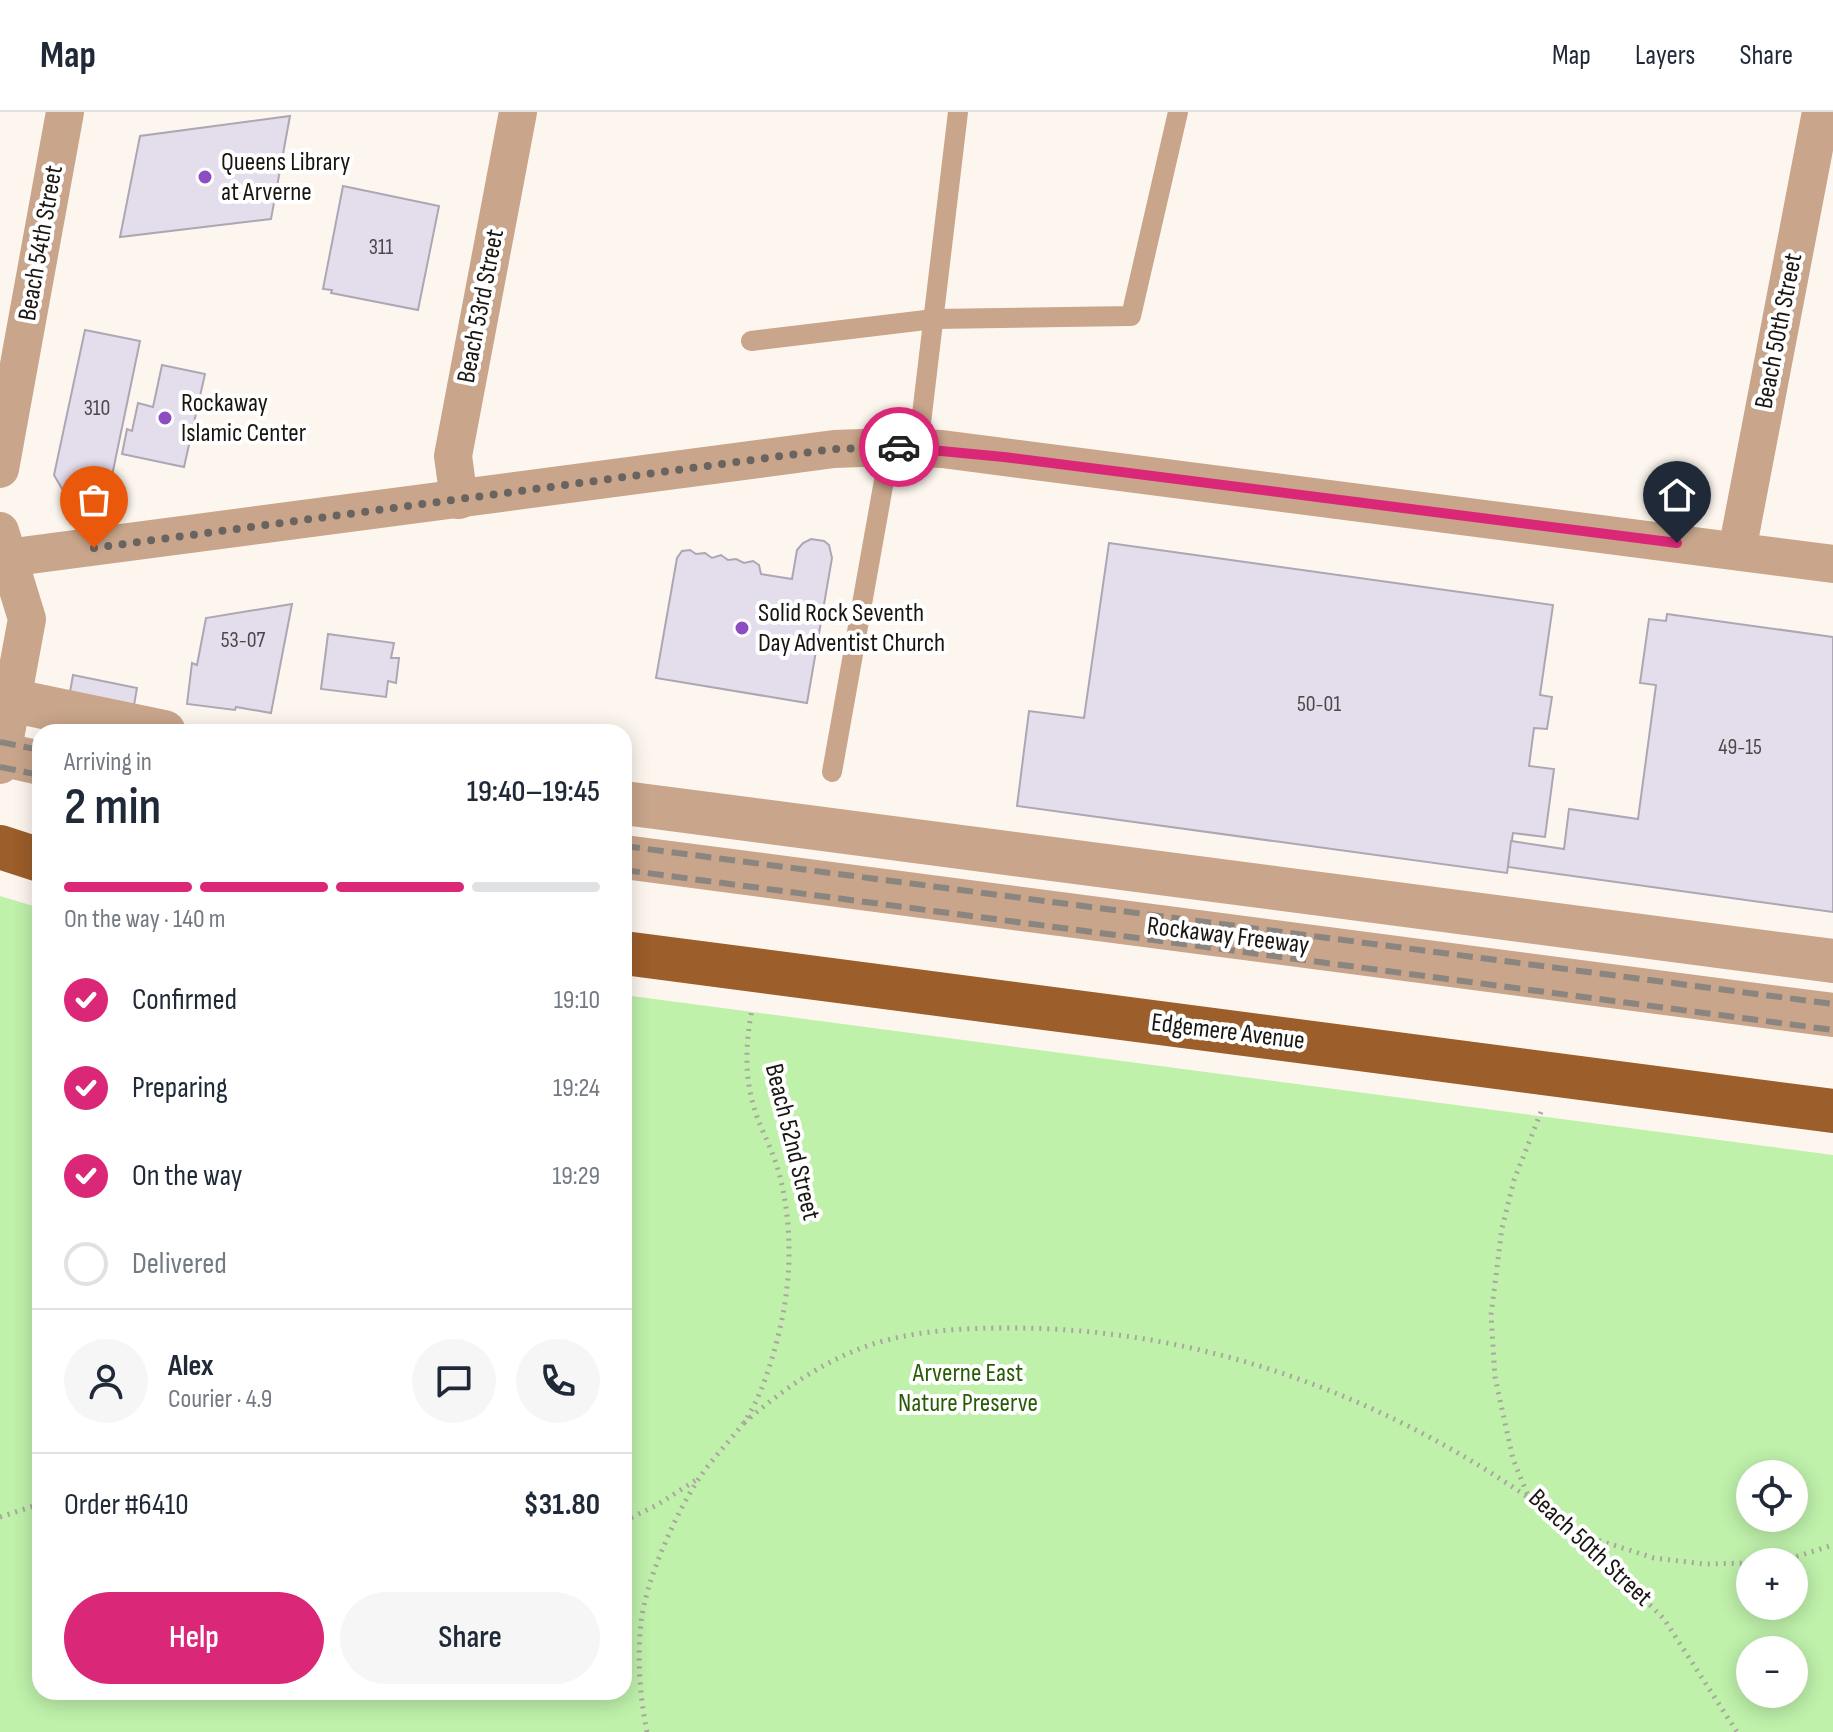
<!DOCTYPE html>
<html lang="en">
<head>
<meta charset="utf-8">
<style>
	:root { --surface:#fff; --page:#f6f6f7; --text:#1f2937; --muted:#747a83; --line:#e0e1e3; --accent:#db2777 }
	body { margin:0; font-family:"Sofia Sans Condensed",sans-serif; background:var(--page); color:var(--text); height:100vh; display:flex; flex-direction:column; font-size:30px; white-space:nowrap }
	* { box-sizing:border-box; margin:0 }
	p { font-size:26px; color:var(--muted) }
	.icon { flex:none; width:44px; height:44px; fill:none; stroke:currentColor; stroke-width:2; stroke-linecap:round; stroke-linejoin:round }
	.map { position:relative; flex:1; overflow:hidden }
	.details { position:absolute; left:32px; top:612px; width:600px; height:976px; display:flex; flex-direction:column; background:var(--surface); border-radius:24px; box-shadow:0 4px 20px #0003 }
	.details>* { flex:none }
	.tools { position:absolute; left:1736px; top:1348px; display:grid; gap:16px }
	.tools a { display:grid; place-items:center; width:72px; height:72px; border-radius:50%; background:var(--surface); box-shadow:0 4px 20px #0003; font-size:40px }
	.pin { position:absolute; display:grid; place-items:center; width:68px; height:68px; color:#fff; margin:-82px -34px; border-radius:50% 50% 50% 0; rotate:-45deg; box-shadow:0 0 8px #0007 }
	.pin .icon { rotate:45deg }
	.courier { position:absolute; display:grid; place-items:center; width:80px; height:80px; margin:-40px; border:6px solid #db2777; border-radius:50%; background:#fff; color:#222; box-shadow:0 2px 10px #0007 }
	.summary em { font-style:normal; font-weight:600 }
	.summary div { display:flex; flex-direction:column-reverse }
	.summary { display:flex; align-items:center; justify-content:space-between; height:136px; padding:0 32px }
	h1 { font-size:52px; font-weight:600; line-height:60px }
	.bar { display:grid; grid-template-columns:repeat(4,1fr); gap:12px 8px; align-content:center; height:96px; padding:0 32px }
	.bar i { height:10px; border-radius:6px; background:var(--line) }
	.bar .on { background:var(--accent) }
	.bar p { grid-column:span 4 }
	.line { display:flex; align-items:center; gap:20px; padding:0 32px; border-top:2px solid var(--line) }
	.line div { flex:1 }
	.round { display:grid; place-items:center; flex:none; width:84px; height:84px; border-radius:42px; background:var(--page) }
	ol { padding:0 32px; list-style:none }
	li { display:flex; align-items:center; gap:24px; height:88px }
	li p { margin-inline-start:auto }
	li .icon { padding:8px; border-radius:50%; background:var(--accent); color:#fff; stroke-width:4 }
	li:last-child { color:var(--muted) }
	li i { width:44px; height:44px; border:4px solid var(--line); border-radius:50% }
	.primary-button { display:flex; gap:16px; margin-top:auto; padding:16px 32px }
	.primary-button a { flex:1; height:92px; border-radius:48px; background:var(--accent); color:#fff; font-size:32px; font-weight:600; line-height:92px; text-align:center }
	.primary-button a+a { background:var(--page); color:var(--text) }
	header { display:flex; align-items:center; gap:48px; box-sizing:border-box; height:112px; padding:0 40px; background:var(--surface); border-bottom:2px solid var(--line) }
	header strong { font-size:38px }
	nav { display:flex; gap:44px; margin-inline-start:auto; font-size:28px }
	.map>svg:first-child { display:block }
</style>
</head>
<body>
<header>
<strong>Map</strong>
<nav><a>Map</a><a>Layers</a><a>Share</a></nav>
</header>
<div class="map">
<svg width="1833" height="1620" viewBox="0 0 1833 1620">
	<rect width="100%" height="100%" fill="#fdf6ef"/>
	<path fill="#bff1ab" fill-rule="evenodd" d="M0 784 40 796V1580H624V883L1833 1043V1620H0ZM1750 1362H1794V1406H1750ZM1750 1450H1794V1494H1750ZM1750 1538H1794V1582H1750Z"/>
	<g fill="#e4ddec" stroke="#ada6b4" stroke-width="2">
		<polygon points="290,4 271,107 120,125 140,24"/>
		<polygon points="343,74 439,94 418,198 331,181 332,178 323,177"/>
		<polygon points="85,218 140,229 109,378 65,382 54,363"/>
		<polygon points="162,253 205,262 184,355 122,342 127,317 132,319 138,291 153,295"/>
		<polygon points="811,427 824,429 829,433 832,446 807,591 656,566 677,446 682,439 690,438 696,442 705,441 712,446 721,443 728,448 736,447 744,451 753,449 759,453 761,462 792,467 797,438 803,431"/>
		<polygon points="1109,431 1553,493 1540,583 1552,585 1547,617 1534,616 1529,654 1554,657 1545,725 1513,721 1507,761 1017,694 1029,599 1084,606"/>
		<polygon points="292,492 271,601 236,595 235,598 187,592 192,551 197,553 206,506"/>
		<polygon points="1667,502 1833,525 1833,800 1508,755 1511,729 1564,737 1569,697 1638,707 1656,573 1640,571 1649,507 1666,509"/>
		<polygon points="328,522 394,531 391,546 399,546 396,571 388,569 386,585 321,577"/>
		<polygon points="73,563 137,576 134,593 70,580"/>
	</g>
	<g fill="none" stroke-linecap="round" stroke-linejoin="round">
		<g stroke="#aba59f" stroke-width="5" stroke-dasharray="2 6" stroke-linecap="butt">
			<polyline points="1541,1000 1514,1068 1502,1116 1491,1203 1495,1265 1513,1347 1529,1386 1602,1445 1664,1507 1737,1620"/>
			<path d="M744 1311C782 1278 824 1248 873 1232 918 1218 964 1216 1011 1216 1198 1216 1377 1281 1529 1386"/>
			<polyline points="0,1405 40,1392"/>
			<polyline points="624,1409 657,1393 696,1368"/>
			<polyline points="1576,1421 1654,1446 1704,1452 1750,1451"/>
			<polyline points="1765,1450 1792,1446 1833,1433"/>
			<path d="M647 1620C640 1586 637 1546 641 1511 645 1470 676 1400 700 1365 712 1347 728 1331 742 1313 761 1288 774 1243 781 1212 792 1162 792 1110 779 1061 774 1042 764 1023 757 1005 744 968 745 935 752 897"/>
		</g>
		<g stroke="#c8a58b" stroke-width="20">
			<polyline points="751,229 934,207 1131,204 1178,0"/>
			<polyline points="918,336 958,0"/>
			<polyline points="832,660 890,335"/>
		</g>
		<g stroke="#c8a58b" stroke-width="38">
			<polyline points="0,357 65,0"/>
			<polyline points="459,388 453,344 518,0"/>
			<polyline points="0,419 27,507 0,653"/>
			<polyline points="1737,439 1821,0"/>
			<polyline points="0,447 834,337 890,335 942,337 1833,452"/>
		</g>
		<g stroke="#c8a58b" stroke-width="44">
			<polyline points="0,586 164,620"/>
			<polyline points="0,642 40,651"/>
			<polyline points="624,691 1833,849"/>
			<polyline points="624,745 1833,903"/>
		</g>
		<g stroke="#9c5e2a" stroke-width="44">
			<polyline points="0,735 40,748"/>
			<polyline points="624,841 1833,999"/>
		</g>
		<g stroke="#8b8580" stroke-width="6" stroke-dasharray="16 8" stroke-linecap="butt">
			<polyline points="0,630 40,638"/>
			<polyline points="0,655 40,663"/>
			<polyline points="624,734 1833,892"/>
			<polyline points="624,758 1833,918"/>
		</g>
	</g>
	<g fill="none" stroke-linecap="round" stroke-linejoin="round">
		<polyline stroke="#69645f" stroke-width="8" stroke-dasharray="0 14.4" points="94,436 834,337 899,335"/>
		<polyline stroke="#db2777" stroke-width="10" points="899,335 1004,345 1677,431"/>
	</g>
	<g fill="#8c4dc3" stroke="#fff" stroke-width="3">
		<circle cx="205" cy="65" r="8"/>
		<circle cx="165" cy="306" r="8"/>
		<circle cx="742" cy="516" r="8"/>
	</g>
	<g text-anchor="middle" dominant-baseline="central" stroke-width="8" stroke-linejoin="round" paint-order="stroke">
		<g font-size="22" fill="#4c4748">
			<text x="381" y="135">311</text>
			<text x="97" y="296">310</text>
			<text x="243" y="528">53-07</text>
			<text x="1319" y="592">50-01</text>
			<text x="1740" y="635">49-15</text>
		</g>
		<g font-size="26" fill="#191511" stroke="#fff" text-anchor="start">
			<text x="221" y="50">Queens Library<tspan x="221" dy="30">at Arverne</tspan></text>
			<text x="181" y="291">Rockaway<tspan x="181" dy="30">Islamic Center</tspan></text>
			<text x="758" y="501">Solid Rock Seventh<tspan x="758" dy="30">Day Adventist Church</tspan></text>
		</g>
		<g font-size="26" fill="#191511" stroke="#fff">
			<text transform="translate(41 131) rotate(-80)">Beach 54th Street</text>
			<text transform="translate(481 194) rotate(-79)">Beach 53rd Street</text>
			<text transform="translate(1779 219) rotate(-79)">Beach 50th Street</text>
			<text transform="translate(1228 824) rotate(7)">Rockaway Freeway</text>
			<text transform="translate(1228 920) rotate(7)">Edgemere Avenue</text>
			<text transform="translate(792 1030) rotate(76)">Beach 52nd Street</text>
			<text transform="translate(1590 1436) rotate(43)">Beach 50th Street</text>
		</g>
		<g font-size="26" fill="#285b06" stroke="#fff">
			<text x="968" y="1261">Arverne East<tspan x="968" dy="30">Nature Preserve</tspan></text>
		</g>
	</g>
</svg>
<div class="tools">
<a><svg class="icon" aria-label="locate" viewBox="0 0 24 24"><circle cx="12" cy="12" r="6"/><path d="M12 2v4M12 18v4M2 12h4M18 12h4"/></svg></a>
<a>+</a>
<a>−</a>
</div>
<div class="pin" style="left:94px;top:436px;background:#ea580c"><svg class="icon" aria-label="bag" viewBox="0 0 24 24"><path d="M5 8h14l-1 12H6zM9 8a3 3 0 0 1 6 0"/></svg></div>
<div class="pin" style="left:1677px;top:431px;background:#1f2937"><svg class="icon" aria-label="home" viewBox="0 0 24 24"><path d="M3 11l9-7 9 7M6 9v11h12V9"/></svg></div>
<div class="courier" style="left:899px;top:335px"><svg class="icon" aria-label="car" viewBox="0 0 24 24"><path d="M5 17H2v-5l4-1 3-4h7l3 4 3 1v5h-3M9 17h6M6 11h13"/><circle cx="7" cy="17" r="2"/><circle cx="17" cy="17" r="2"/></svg></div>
<section class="details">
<div class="summary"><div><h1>2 min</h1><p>Arriving in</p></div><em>19:40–19:45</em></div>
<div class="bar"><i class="on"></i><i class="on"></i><i class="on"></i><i></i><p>On the way · 140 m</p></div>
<ol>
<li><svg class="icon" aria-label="check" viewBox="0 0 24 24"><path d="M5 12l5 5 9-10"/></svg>Confirmed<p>19:10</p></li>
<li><svg class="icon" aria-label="check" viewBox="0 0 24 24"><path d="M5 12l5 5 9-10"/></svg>Preparing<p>19:24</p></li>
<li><svg class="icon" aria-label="check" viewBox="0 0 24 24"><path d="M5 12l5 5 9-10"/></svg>On the way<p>19:29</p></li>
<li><i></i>Delivered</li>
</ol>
<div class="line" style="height:144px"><a class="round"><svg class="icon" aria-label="person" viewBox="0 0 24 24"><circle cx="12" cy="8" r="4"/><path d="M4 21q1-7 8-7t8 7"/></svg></a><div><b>Alex</b><p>Courier · 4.9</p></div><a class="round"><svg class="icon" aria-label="chat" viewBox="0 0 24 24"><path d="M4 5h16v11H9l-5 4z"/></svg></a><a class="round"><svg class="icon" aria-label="phone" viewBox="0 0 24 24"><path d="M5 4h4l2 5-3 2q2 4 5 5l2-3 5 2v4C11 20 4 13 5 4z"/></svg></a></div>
<div class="line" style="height:104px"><div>Order #6410</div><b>$31.80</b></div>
<div class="primary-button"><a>Help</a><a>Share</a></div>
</section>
</div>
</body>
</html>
